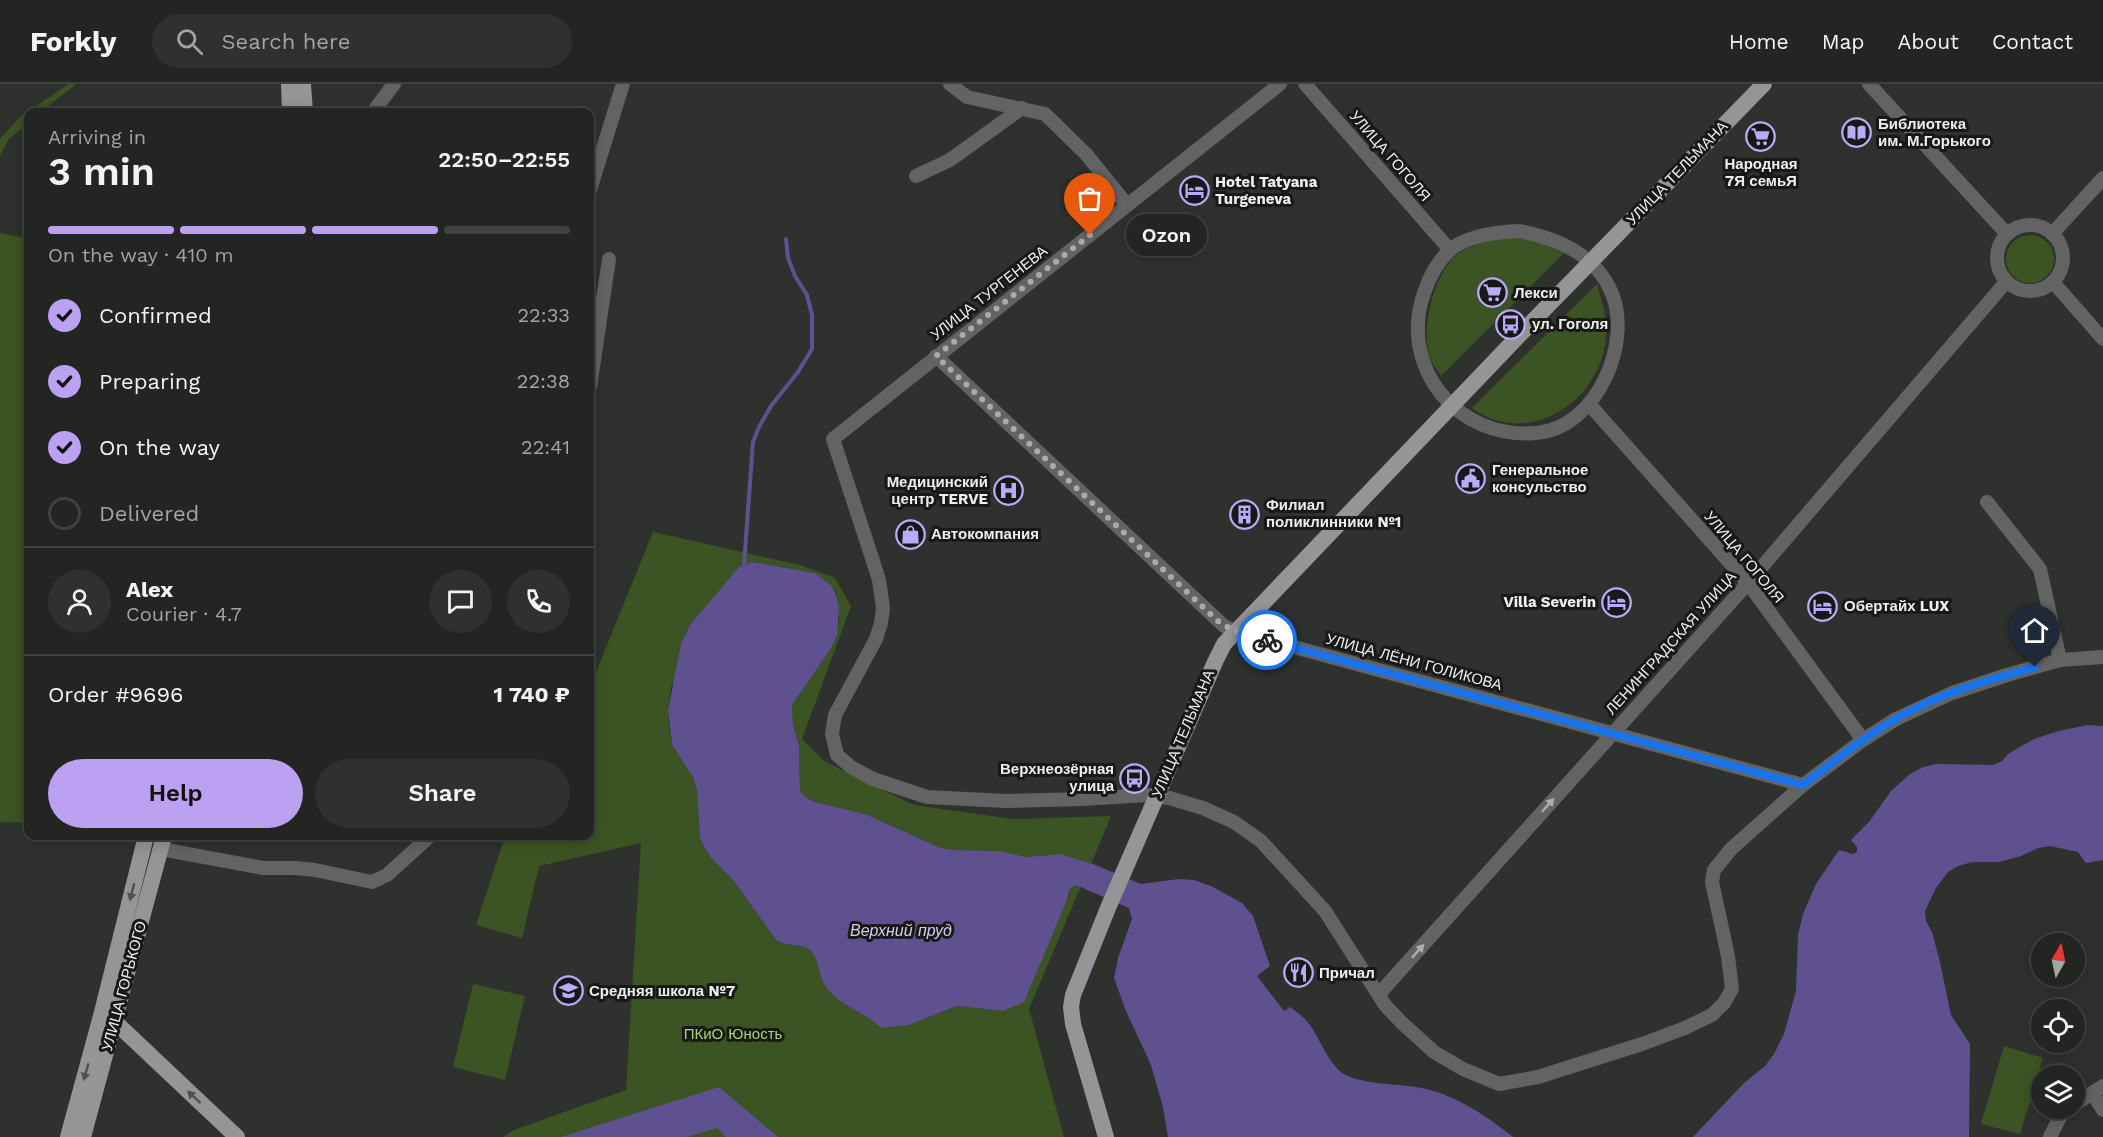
<!DOCTYPE html>
<html lang="en">
<head>
<meta charset="utf-8">
<style>
	:root { --surface:#232522; --page:#2f312f; --text:#f1f3f6; --muted:#a3a5a5; --line:#404240; --accent:#bca0f2 }
	body { margin:0; font-family:"Work Sans",sans-serif; background:var(--page); color:var(--text); height:100vh; display:flex; flex-direction:column; font-size:22px; white-space:nowrap }
	* { box-sizing:border-box; margin:0 }
	p { font-size:20px; color:var(--muted) }
	.icon { flex:none; width:33px; height:33px; fill:none; stroke:currentColor; stroke-width:2; stroke-linecap:round; stroke-linejoin:round }
	.map { position:relative; flex:1; overflow:hidden }
	.details { position:absolute; left:24px; top:24px; width:570px; height:732px; display:flex; flex-direction:column; background:var(--surface); border-radius:12px; box-shadow:0 3px 15px #0003,0 0 0 2px var(--line) }
	.details>* { flex:none }
	.needle { width:39px; rotate:9deg }
	.tools { position:absolute; left:2031px; top:849px; display:grid; gap:12px }
	.tools a { display:grid; place-items:center; width:54px; height:54px; border-radius:50%; background:var(--surface); box-shadow:0 3px 15px #0003,0 0 0 2px var(--line); font-size:30px }
	.pin { position:absolute; display:grid; place-items:center; width:51px; height:51px; color:#fff; margin:-62px -26px; border-radius:50% 50% 50% 0; rotate:-45deg; box-shadow:0 0 6px #0007 }
	.pin .icon { rotate:45deg }
	.courier { position:absolute; display:grid; place-items:center; width:60px; height:60px; margin:-30px; border:4px solid #1a73e8; border-radius:50%; background:#fff; color:#222; box-shadow:0 2px 8px #0007 }
	.bubble { position:absolute; height:42px; border-radius:21px; background:var(--surface); box-shadow:0 3px 15px #0003,0 0 0 2px var(--line); font-size:20px; font-weight:600; line-height:42px; text-align:center }
	.headline em { font-style:normal; font-weight:600 }
	.headline div { display:flex; flex-direction:column-reverse }
	.headline { display:flex; align-items:center; justify-content:space-between; height:102px; padding:0 24px }
	h1 { font-size:39px; font-weight:600; line-height:45px }
	.bar { display:grid; grid-template-columns:repeat(4,1fr); gap:9px 6px; align-content:center; height:72px; padding:0 24px }
	.bar i { height:8px; border-radius:4px; background:var(--line) }
	.bar .on { background:var(--accent) }
	.bar p { grid-column:span 4 }
	.line { display:flex; align-items:center; gap:15px; padding:0 24px; border-top:2px solid var(--line) }
	.line div { flex:1 }
	.round { display:grid; place-items:center; flex:none; width:63px; height:63px; border-radius:32px; background:var(--page) }
	ol { padding:0 24px; list-style:none }
	li { display:flex; align-items:center; gap:18px; height:66px }
	li p { margin-inline-start:auto }
	li .icon { padding:6px; border-radius:50%; background:var(--accent); color:#111; stroke-width:4 }
	li:last-child { color:var(--muted) }
	li i { width:33px; height:33px; border:3px solid var(--line); border-radius:50% }
	.cta { display:flex; gap:12px; margin-top:auto; padding:12px 24px }
	.cta a { flex:1; height:69px; border-radius:36px; background:var(--accent); color:#111; font-size:24px; font-weight:600; line-height:69px; text-align:center }
	.cta a+a { background:var(--page); color:var(--text) }
	header { display:flex; align-items:center; gap:36px; box-sizing:border-box; height:84px; padding:0 30px; background:var(--surface); border-bottom:2px solid var(--line) }
	header strong { font-size:28px }
	nav { display:flex; gap:33px; margin-inline-start:auto; font-size:21px }
	.search { width:420px; height:54px; background:var(--page); display:flex; align-items:center; gap:15px; box-sizing:border-box; padding:0 21px; border-radius:33px; color:var(--muted); font-size:22px }
	.map>svg:first-child { display:block }
</style>
</head>
<body>
<header>
<strong>Forkly</strong>
<div class="search"><svg class="icon" aria-label="search" viewBox="0 0 24 24"><circle cx="10" cy="10" r="6"/><path d="M15 15l6 6"/></svg>Search here</div>
<nav><a>Home</a><a>Map</a><a>About</a><a>Contact</a></nav>
</header>
<div class="map">
<svg width="2103" height="1053" viewBox="0 0 2103 1053">
	<rect width="100%" height="100%" fill="#2f312e"/>
	<g fill="#3c5423">
		<polygon points="69,0 76,0 41,28 28,28 28,39 9,55 0,72 0,55 20,33"/>
		<polygon points="0,149 28,155 28,739 0,738"/>
		<circle cx="2030" cy="175" r="24"/>
		<path d="M1507 153H1527L1564 169 1441 292C1438 287 1434 282 1431 277 1419 249 1434 186 1459 169 1473 160 1491 156 1507 153Z"/>
		<path d="M1597 200C1602 217 1608 236 1606 254 1600 318 1528 365 1472 324Z"/>
		<path d="M653 448 800 481 835 494 851 522 802 655 824 677 914 721 1013 735 1111 732 1091 780 1060 770 1027 773 999 767 954 766 941 764 865 730 815 718 805 713 800 707 799 662 793 640 792 621 832 563 839 537 837 511 832 502 815 489 752 478 739 483 711 517 671 603 668 626 669 643 672 661 693 693 697 706 700 754 706 766 711 774 733 796 776 856C786 863 802 859 811 867 820 876 818 894 828 906 844 924 864 927 881 943L909 941 957 922 1003 927 1067 816 1069 806 1076 801 1081 802 1029 925 1064 1053H503L514 1046 626 1006 641 759 539 782 522 854 476 841 505 752H590V603Z"/>
		<polygon points="473,900 525,912 505,996 453,983"/>
		<polygon points="2004,962 2043,974 2020,1050 1981,1040"/>
	</g>
	<g fill="#5f518f">
		<path d="M752 478 815 489 832 502 836 511 839 524 837 551 832 563 792 621 793 640 799 662 800 707 805 713 815 718 865 730 941 764 954 766 999 767 1027 773 1060 770 1093 780 1141 800 1179 795 1194 796 1211 802 1242 819 1253 832 1270 882 1257 892 1284 927 1290 923C1297 928 1305 934 1310 941 1320 955 1329 981 1344 990 1361 1000 1396 1000 1416 1003 1451 1008 1486 1031 1513 1053H1168L1163 1023 1151 981 1126 927 1114 894 1118 874 1132 835 1129 824 1076 801 1069 806 1067 816 1024 918 1003 927 957 922 909 941 881 944C864 927 844 924 828 906 818 894 820 876 811 867 802 859 786 863 776 856L733 796 711 774 706 766 700 754 697 706 693 693 672 661 668 626 681 560 690 541 739 483Z"/>
		<polygon points="2088,641 2103,642 2103,776 2086,779 2078,768 2050,762 2038,764 2021,772 1999,778 1972,778 1958,782 1948,788 1936,804 1925,827 1926,837 1932,848 1940,878 1951,931 1970,960 1969,1053 1693,1053 1744,999 1765,982 1774,970 1784,950 1796,907 1798,851 1803,830 1816,800 1839,766 1853,770 1857,768 1857,763 1851,756 1869,738 1891,707 1910,690 1923,683 1936,680 1993,681 2002,677 2008,670 2034,655 2059,647"/>
		<polygon points="719,1003 778,1053 726,1053 717,1044 687,1053 561,1053"/>
	</g>
	<g fill="none" stroke-linecap="round" stroke-linejoin="round">
		<polyline stroke="#5f518f" stroke-width="4" points="744,481 753,358 759,343 771,322 798,288 812,265 812,231 807,211 795,192 788,174 786,155"/>
		<g stroke="#636364" stroke-width="14">
			<polyline points="950,0 967,13 1045,30 1086,70 1127,121"/>
			<polyline points="1280,0 833,355 872,474 879,496 883,524 881,539 876,555 842,618 835,631 832,650 837,671 851,683 873,695 927,713 1006,717 1082,715 1147,711 1169,714 1203,724 1234,738 1261,757 1325,827 1385,921 1401,938 1434,968 1463,985 1499,1000 1538,993 1642,960 1685,944 1712,931 1724,919 1732,905 1728,872 1712,798 1714,786 1731,765 1803,701 1863,656 1896,635 1952,609 2007,591 2060,576 2103,573"/>
			<polyline points="1305,0 1450,166"/>
			<polyline points="1869,0 2007,150"/>
			<polyline points="373,28 394,0"/>
			<polyline points="916,92 950,76 1022,24"/>
			<polyline points="590,106 623,0"/>
			<circle cx="2030" cy="174" r="33"/>
			<path d="M1519 147C1555 154 1591 168 1609 203 1636 254 1597 345 1536 349 1458 356 1398 284 1424 209 1429 194 1438 177 1450 166 1466 152 1498 148 1519 147Z"/>
			<polyline points="2052,150 2103,94"/>
			<polyline points="2053,198 2103,255"/>
			<polyline points="936,272 1224,542 1235,547 1803,701"/>
			<polyline points="590,303 609,175"/>
			<polyline points="1589,320 1748,499 1863,656"/>
			<polyline points="1987,418 2040,485 2060,576"/>
			<polyline points="161,765 263,784 295,784 315,786 372,798 387,791 430,752"/>
			<polyline points="1379,910 1748,499 2006,198"/>
			<polyline points="2092,1009 2103,1026"/>
			<polyline points="2074,1021 2103,1002"/>
			<polyline points="2050,1053 2061,1031 2070,1024"/>
		</g>
		<g stroke="#959497" stroke-width="16">
			<polyline points="289,0 290,28"/>
			<polyline points="303,0 305,28"/>
			<polyline points="107,934 114,937 237,1053"/>
			<polyline points="68,1053 101,932 146,752"/>
			<polyline points="83,1053 164,752"/>
			<polyline points="1106,1053 1073,940 1071,923 1073,911 1108,824 1215,578 1224,560 1531,239 1764,0"/>
		</g>
	</g>
	<defs><path id="oneway-solid" d="M-6-.8H1V-3.2L6.5 0L1 3.2V.8H-6Z" transform="scale(1.5)"/></defs>
	<g fill="#afafaf">
		<use href="#oneway-solid" transform="translate(1548 721) rotate(-48)"/>
		<use href="#oneway-solid" transform="translate(1418 867) rotate(-48)"/>
	</g>
	<g fill="#505051">
		<use href="#oneway-solid" transform="translate(132 808) rotate(104)"/>
		<use href="#oneway-solid" transform="translate(86 988) rotate(106)"/>
		<use href="#oneway-solid" transform="translate(194 1013) rotate(-137)"/>
	</g>
	<g fill="none" stroke-linecap="round" stroke-linejoin="round">
		<polyline stroke="#aaacaa" stroke-width="6" stroke-dasharray="0 10.8" points="1090,151 936,272 1220,539 1235,547 1267,556"/>
		<path stroke="#1a73e8" stroke-width="8" d="M1267 556 1803 701C1840 673 1876 643 1918 623 1955 605 1995 594 2035 583"/>
	</g>
	<defs>
		<symbol id="library-ring" viewBox="-11 -11 22 22"><circle r="9.5" fill="#181817" stroke="#b9abf7" stroke-width="1.5"/><path d="M-6-4Q-3-5.5-.7-3.5V5Q-3 3-6 4ZM6-4Q3-5.5 .7-3.5V5Q3 3 6 4Z" fill="#b9abf7"/></symbol>
		<symbol id="supermarket-ring" viewBox="-11 -11 22 22"><circle r="9.5" fill="#181817" stroke="#b9abf7" stroke-width="1.5"/><path d="M-6-5.5h2.5l.6 2H6L4.5 2H-2.5L-4.4-4H-6ZM-1.5 3.2a1.3 1.3 0 1 0 .1 0ZM3 3.2a1.3 1.3 0 1 0 .1 0Z" fill="#b9abf7"/></symbol>
		<symbol id="hotel-ring" viewBox="-11 -11 22 22"><circle r="9.5" fill="#181817" stroke="#b9abf7" stroke-width="1.5"/><path d="M-6-4.5h1.5V1H6V5H4.5V3h-9V5H-6ZM-4 0a1.8 1.8 0 1 1 3.6 0ZM.5 0V-2.5h3Q6-2.5 6 0Z" fill="#b9abf7"/></symbol>
		<symbol id="bus-ring" viewBox="-11 -11 22 22"><circle r="9.5" fill="#181817" stroke="#b9abf7" stroke-width="1.5"/><path d="M-5-6H5V4H4V6H2V4H-2V6H-4V4H-5ZM-3.5-4V0h7V-4ZM-3.5 1.2v1.5H-2V1.2ZM2 1.2v1.5H3.5V1.2Z" fill="#b9abf7"/></symbol>
		<symbol id="civic-ring" viewBox="-11 -11 22 22"><circle r="9.5" fill="#181817" stroke="#b9abf7" stroke-width="1.5"/><path d="M-.6-6.5H3V-4.5H.6V-3L4-1V1h2V6H-6V1h2V-1L-.6-3ZM-1.2 2.5V6h2.4V2.5Z" fill="#b9abf7"/></symbol>
		<symbol id="hospital-ring" viewBox="-11 -11 22 22"><circle r="9.5" fill="#181817" stroke="#b9abf7" stroke-width="1.5"/><path d="M-5-5h3v3.5h4V-5h3V5h-3V1.5h-4V5h-3Z" fill="#b9abf7"/></symbol>
		<symbol id="building-ring" viewBox="-11 -11 22 22"><circle r="9.5" fill="#181817" stroke="#b9abf7" stroke-width="1.5"/><path d="M-4-6H4V6H1V3H-1V6H-4ZM-2.5-4.3h1.7v1.8h-1.7ZM.8-4.3h1.7v1.8H.8ZM-2.5-1h1.7V.8h-1.7ZM.8-1h1.7V.8H.8Z" fill="#b9abf7"/></symbol>
		<symbol id="shop-ring" viewBox="-11 -11 22 22"><circle r="9.5" fill="#181817" stroke="#b9abf7" stroke-width="1.5"/><path d="M-5-2.5h2.3a2.7 3.5 0 0 1 5.4 0H5L5.5 6h-11ZM-1.5-2.5h3a1.5 2.3 0 0 0-3 0Z" fill="#b9abf7"/></symbol>
		<symbol id="restaurant-ring" viewBox="-11 -11 22 22"><circle r="9.5" fill="#181817" stroke="#b9abf7" stroke-width="1.5"/><path d="M-5-6h1v4h1v-4h1v4h1v-4h1v5L-1.5 .5V6h-2V.5L-5-1ZM5-6V6H3V1.5H1.5Q1.5-4 5-6Z" fill="#b9abf7"/></symbol>
		<symbol id="school-ring" viewBox="-11 -11 22 22"><circle r="9.5" fill="#181817" stroke="#b9abf7" stroke-width="1.5"/><path d="M0-5L7-2L0 1L-7-2ZM-4 1L0 2.5L4 1V4Q0 6-4 4Z" fill="#b9abf7"/></symbol>
	</defs>
	<g fill-rule="evenodd">
		<use href="#library-ring" x="1840" y="32" width="33" height="33"/>
		<use href="#supermarket-ring" x="1744" y="36" width="33" height="33"/>
		<use href="#hotel-ring" x="1178" y="90" width="33" height="33"/>
		<use href="#supermarket-ring" x="1476" y="192" width="33" height="33"/>
		<use href="#bus-ring" x="1494" y="224" width="33" height="33"/>
		<use href="#civic-ring" x="1454" y="378" width="33" height="33"/>
		<use href="#hospital-ring" x="992" y="390" width="33" height="33"/>
		<use href="#building-ring" x="1228" y="414" width="33" height="33"/>
		<use href="#shop-ring" x="894" y="434" width="33" height="33"/>
		<use href="#hotel-ring" x="1600" y="502" width="33" height="33"/>
		<use href="#hotel-ring" x="1806" y="506" width="33" height="33"/>
		<use href="#bus-ring" x="1118" y="678" width="33" height="33"/>
		<use href="#restaurant-ring" x="1282" y="872" width="33" height="33"/>
		<use href="#school-ring" x="552" y="890" width="33" height="33"/>
	</g>
	<g text-anchor="middle" dominant-baseline="central" stroke-width="6" stroke-linejoin="round" paint-order="stroke">
		<g font-size="15" font-weight="bold" fill="#edeeed" stroke="#181817" text-anchor="start">
			<text x="1878" y="40">Библиотека<tspan x="1878" dy="17">им. М.Горького</tspan></text>
			<text x="1761" y="80" text-anchor="middle">Народная<tspan x="1761" dy="17">7Я семьЯ</tspan></text>
			<text x="1215" y="98">Hotel Tatyana<tspan x="1215" dy="17">Turgeneva</tspan></text>
			<text x="1514" y="209">Лекси</text>
			<text x="1532" y="240">ул. Гоголя</text>
			<text x="1492" y="386">Генеральное<tspan x="1492" dy="17">консульство</tspan></text>
			<text x="988" y="398" text-anchor="end">Медицинский<tspan x="988" dy="17">центр TERVE</tspan></text>
			<text x="1266" y="421">Филиал<tspan x="1266" dy="17">поликлинники №1</tspan></text>
			<text x="931" y="450">Автокомпания</text>
			<text x="1596" y="518" text-anchor="end">Villa Severin</text>
			<text x="1844" y="522">Обертайх LUX</text>
			<text x="1114" y="685" text-anchor="end">Верхнеозёрная<tspan x="1114" dy="17">улица</tspan></text>
			<text x="1319" y="889">Причал</text>
			<text x="589" y="907">Средняя школа №7</text>
		</g>
		<g font-size="15" fill="#edeeed" stroke="#181817">
			<text transform="translate(1390 72) rotate(49)">УЛИЦА ГОГОЛЯ</text>
			<text transform="translate(1677 89) rotate(-46)">УЛИЦА ТЕЛЬМАНА</text>
			<text transform="translate(989 209) rotate(-38)">УЛИЦА ТУРГЕНЕВА</text>
			<text transform="translate(1744 473) rotate(50)">УЛИЦА ГОГОЛЯ</text>
			<text transform="translate(1671 559) rotate(-48)">ЛЕНИНГРАДСКАЯ УЛИЦА</text>
			<text transform="translate(1414 578) rotate(15)">УЛИЦА ЛЁНИ ГОЛИКОВА</text>
			<text transform="translate(1183 650) rotate(-67)">УЛИЦА ТЕЛЬМАНА</text>
			<text transform="translate(124 902) rotate(-75)">УЛИЦА ГОРЬКОГО</text>
		</g>
		<g font-size="15" fill="#a6d47a" stroke="#181817">
			<text x="733" y="950">ПКиО Юность</text>
		</g>
		<g font-size="16" font-style="italic" fill="#d2ccf1" stroke="#181817">
			<text x="901" y="846">Верхний пруд</text>
		</g>
	</g>
</svg>
<div class="tools">
<a><svg class="needle" viewBox="-14 -14 28 28"><path d="M0-13l5 13h-10z" fill="#e53935"/><path d="M0 13l5-13h-10z" fill="#a3a5a5"/></svg></a>
<a><svg class="icon" aria-label="locate" viewBox="0 0 24 24"><circle cx="12" cy="12" r="6"/><path d="M12 2v4M12 18v4M2 12h4M18 12h4"/></svg></a>
<a><svg class="icon" aria-label="layers" viewBox="0 0 24 24"><path d="M12 4l9 5-9 5-9-5zM3 14l9 5 9-5"/></svg></a>
</div>
<div class="pin" style="left:1090px;top:151px;background:#ea580c"><svg class="icon" aria-label="bag" viewBox="0 0 24 24"><path d="M5 8h14l-1 12H6zM9 8a3 3 0 0 1 6 0"/></svg></div>
<div class="pin" style="left:2035px;top:583px;background:#1f2937"><svg class="icon" aria-label="home" viewBox="0 0 24 24"><path d="M3 11l9-7 9 7M6 9v11h12V9"/></svg></div>
<div class="courier" style="left:1267px;top:556px"><svg class="icon" aria-label="bike" viewBox="0 0 24 24"><circle cx="6" cy="16" r="4"/><circle cx="18" cy="16" r="4"/><path d="M6 16l4-8h5l3 8M10 8l3 8H6M13 5h3"/></svg></div>
<div class="bubble" style="left:1126px;top:130px;width:81px">Ozon</div>
<section class="details">
<div class="headline"><div><h1>3 min</h1><p>Arriving in</p></div><em>22:50–22:55</em></div>
<div class="bar"><i class="on"></i><i class="on"></i><i class="on"></i><i></i><p>On the way · 410 m</p></div>
<ol>
<li><svg class="icon" aria-label="check" viewBox="0 0 24 24"><path d="M5 12l5 5 9-10"/></svg>Confirmed<p>22:33</p></li>
<li><svg class="icon" aria-label="check" viewBox="0 0 24 24"><path d="M5 12l5 5 9-10"/></svg>Preparing<p>22:38</p></li>
<li><svg class="icon" aria-label="check" viewBox="0 0 24 24"><path d="M5 12l5 5 9-10"/></svg>On the way<p>22:41</p></li>
<li><i></i>Delivered</li>
</ol>
<div class="line" style="height:108px"><a class="round"><svg class="icon" aria-label="person" viewBox="0 0 24 24"><circle cx="12" cy="8" r="4"/><path d="M4 21q1-7 8-7t8 7"/></svg></a><div><b>Alex</b><p>Courier · 4.7</p></div><a class="round"><svg class="icon" aria-label="chat" viewBox="0 0 24 24"><path d="M4 5h16v11H9l-5 4z"/></svg></a><a class="round"><svg class="icon" aria-label="phone" viewBox="0 0 24 24"><path d="M5 4h4l2 5-3 2q2 4 5 5l2-3 5 2v4C11 20 4 13 5 4z"/></svg></a></div>
<div class="line" style="height:78px"><div>Order #9696</div><b>1 740 ₽</b></div>
<div class="cta"><a>Help</a><a>Share</a></div>
</section>
</div>
</body>
</html>
